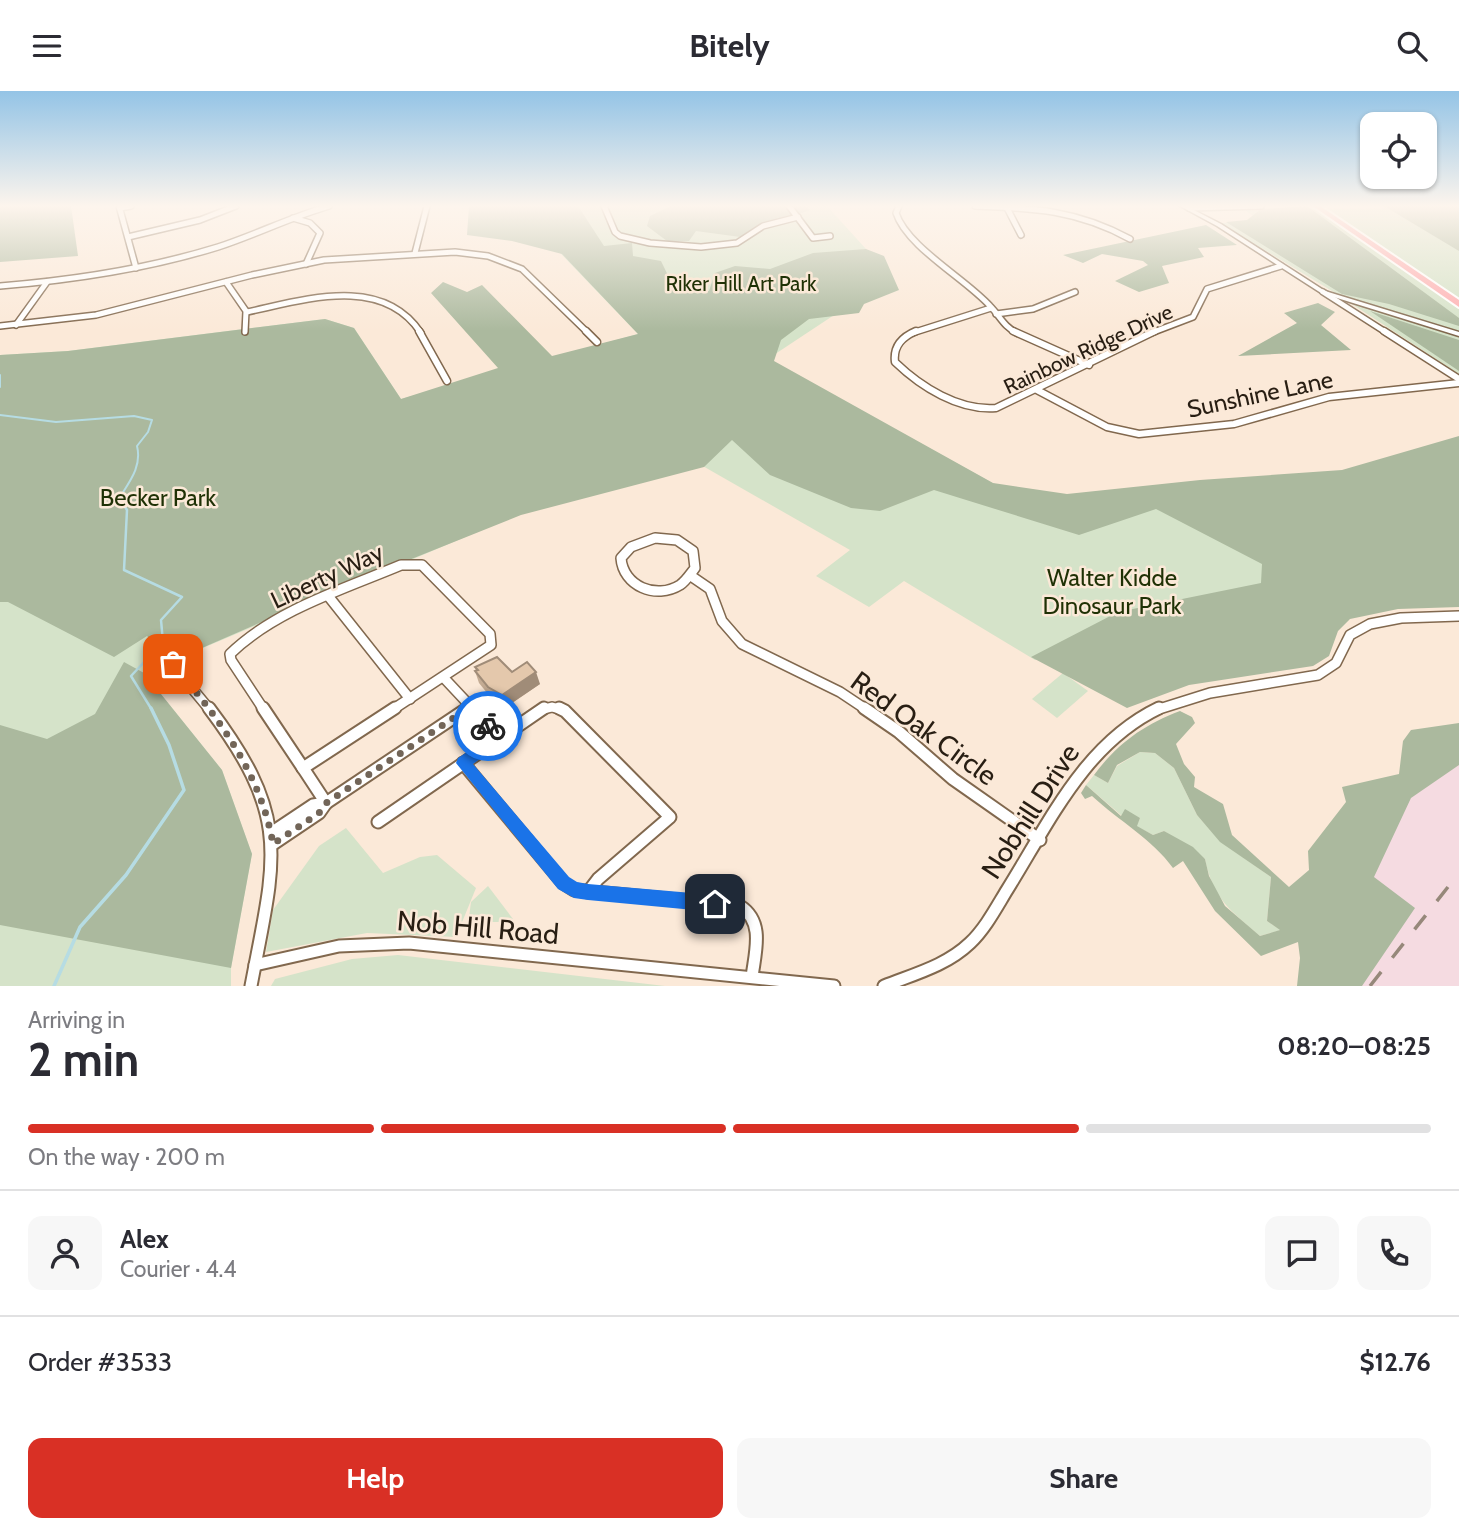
<!DOCTYPE html>
<html lang="en">
<head>
<meta charset="utf-8">
<style>
	:root { --surface:#fff; --page:#f7f7f7; --text:#2b2b33; --muted:#7c7c81; --line:#e1e1e2; --accent:#d93025 }
	body { margin:0; font-family:Cabin,sans-serif; background:var(--page); color:var(--text); height:100vh; display:flex; flex-direction:column; font-size:26px; white-space:nowrap }
	* { box-sizing:border-box; margin:0 }
	p { font-size:23px; color:var(--muted) }
	.icon { flex:none; width:38px; height:38px; fill:none; stroke:currentColor; stroke-width:2; stroke-linecap:round; stroke-linejoin:round }
	.map { position:relative; height:895px; overflow:hidden }
	.side { display:flex; flex-direction:column; background:var(--surface); flex:1 }
	.side>* { flex:none }
	.fabs { position:absolute; left:1360px; top:21px; display:grid; gap:14px }
	.fabs a { display:grid; place-items:center; width:77px; height:77px; border-radius:14px; background:var(--surface); box-shadow:0 2px 5px #0004; font-size:35px }
	.pin { position:absolute; display:grid; place-items:center; width:60px; height:60px; color:#fff; margin:-30px; border-radius:14px; box-shadow:0 4px 10px #0006 }
	.courier { position:absolute; display:grid; place-items:center; width:70px; height:70px; margin:-35px; border:5px solid #1a73e8; border-radius:50%; background:#fff; color:#222; box-shadow:0 2px 9px #0007 }
	.head em { font-style:normal; font-weight:700 }
	.head div { display:flex; flex-direction:column-reverse }
	.head { display:flex; align-items:center; justify-content:space-between; height:119px; padding:0 28px }
	h1 { font-size:46px; font-weight:700; line-height:52px }
	.bar { display:grid; grid-template-columns:repeat(4,1fr); gap:10px 7px; align-content:center; height:84px; padding:0 28px }
	.bar i { height:9px; border-radius:5px; background:var(--line) }
	.bar .on { background:var(--accent) }
	.bar p { grid-column:span 4 }
	.line { display:flex; align-items:center; gap:18px; padding:0 28px; border-top:2px solid var(--line) }
	.line div { flex:1 }
	.round { display:grid; place-items:center; flex:none; width:74px; height:74px; border-radius:14px; background:var(--page) }
	.button { display:flex; gap:14px; margin-top:auto; padding:14px 28px }
	.button a { flex:1; height:80px; border-radius:14px; background:var(--accent); color:#fff; font-size:28px; font-weight:700; line-height:80px; text-align:center }
	.button a+a { background:var(--page); color:var(--text) }
	header { display:flex; justify-content:space-between; align-items:center; height:91px; padding:0 28px; background:var(--surface); font-size:32px; font-weight:700 }
	.map>svg:first-child { display:block }
</style>
</head>
<body>
<header><svg class="icon" aria-label="menu" viewBox="0 0 24 24"><path d="M4 6h16M4 12h16M4 18h16"/></svg>Bitely<svg class="icon" aria-label="search" viewBox="0 0 24 24"><circle cx="10" cy="10" r="6"/><path d="M15 15l6 6"/></svg></header>
<div class="map">
<svg width="1459" height="895" viewBox="0 0 1459 895">
	<rect width="100%" height="100%" fill="#fbe9d8"/>
	<polygon fill="#f5dbe1" points="1459,648 1459,895 1307,895 1387,697"/>
	<g fill="#d5e3c9">
		<polygon points="515,115 827,115 866,158 862,158 887,189 754,277 818,296 1040,418 1225,406 1339,512 1035,569 904,490 869,516 816,485 850,459 673,358 144,582 222,679 252,763 231,877 231,895 0,895 0,264 68,260 325,228 354,237 401,308 638,243"/>
		<polygon points="1381,115 1459,115 1459,283 1332,200 1220,132 1261,131 1245,119 1385,118"/>
		<polygon points="1063,582 1088,600 1057,627 1032,608"/>
		<path d="M1140 661 1155 662 1174 677 1197 724 1220 750 1271 786 1267 830 1281 839 1260 845C1231 820 1213 808 1205 768L1164 740 1153 744 1136 735 1140 727 1122 725 1086 694 1094 684 1108 692 1117 675Z"/>
		<polygon points="346,737 383,782 420,766 437,764 476,797 456,846 367,842 266,861 273,819 319,755"/>
		<polygon points="488,795 513,828 509,831 479,831 469,826 471,811"/>
		<polygon points="398,864 665,895 271,895 275,888 352,868"/>
	</g>
	<g fill="#abb99e">
		<polygon points="0,115 71,115 78,165 0,171"/>
		<polygon points="469,115 578,115 604,155 632,152 633,165 661,170 676,201 709,200 715,182 735,175 770,178 813,162 866,158 884,165 899,199 864,213 859,222 809,228 781,249 774,270 993,392 1067,403 1200,389 1342,379 1459,345 1459,516 1398,518 1350,528 1338,540 1329,565 1313,575 1189,594 1127,617 1031,566 1118,521 1261,492 1262,473 1156,418 1079,444 934,399 880,420 851,417 770,384 732,349 704,376 521,424 349,493 195,560 164,561 147,545 114,566 8,511 0,511 0,264 68,260 325,228 354,237 401,308 498,277 431,202 443,191 467,201 482,194 552,265 638,243 562,163 512,150 467,144"/>
		<polygon points="671,115 806,115 810,119 763,135 748,147 696,140 689,150 667,150 647,135 650,125"/>
		<polygon points="1307,115 1459,227 1459,235 1389,213 1342,203 1226,131 1247,129 1261,118"/>
		<polygon points="1384,115 1459,115 1459,160"/>
		<polygon points="1206,134 1237,154 1198,157 1204,166 1162,175 1169,192 1139,201 1115,190 1148,174 1143,170 1102,163 1083,172 1063,164"/>
		<polygon points="1318,212 1335,221 1321,234 1351,259 1238,265 1297,232 1284,222"/>
		<polygon points="1370,220 1459,249 1459,280"/>
		<polygon points="124,571 144,582 222,679 252,763 231,877 0,834 0,634 47,648 95,623"/>
		<path d="M1180 620 1192 626 1195 632 1176 653 1184 673 1195 686 1194 696 1223 713 1232 744 1289 796 1309 779 1308 760 1346 711 1342 696 1399 683 1403 650 1411 639 1459 632V674L1411 707 1374 786 1415 817 1362 895H1297L1300 867 1298 851 1261 865 1215 820 1183 770 1173 777C1152 748 1119 730 1092 705L1085 708 1081 702 1086 694 1121 725 1125 718 1140 727 1137 735 1153 744 1164 740 1193 756 1205 768 1209 785 1225 815 1260 845 1280 839 1267 830 1271 786 1220 751 1197 724 1174 677 1155 662 1140 661 1117 674 1108 692 1094 684C1117 653 1143 634 1180 620Z"/>
	</g>
	<g fill="none" stroke-linecap="round" stroke-linejoin="round">
		<g stroke="#b6dce3" stroke-width="2">
			<polyline points="0,284 0,296"/>
			<path d="M0 324 56 331 134 325 152 329 148 341 137 355C142 375 130 390 120 406"/>
		</g>
		<polyline stroke="#b6dce3" stroke-width="2.5" points="121,404 119,407 127,419 124,479 182,506 161,529 163,551 131,585 152,619"/>
		<polyline stroke="#b6dce3" stroke-width="3.5" points="54,895 80,836 126,784 184,699 169,654 151,617"/>
		<defs>
			<g id="minor-far3">
				<polyline points="119,115 136,177"/>
				<polyline points="604,115 615,141 620,145 650,152 701,156 737,152 763,135 798,126"/>
				<polyline points="789,115 813,147 830,145"/>
				<path d="M899 115 896 122C907 156 966 188 990 215 1000 225 1004 236 1017 242"/>
				<path d="M975 115C1034 117 1077 119 1130 148"/>
				<polyline points="1006,115 1021,144"/>
				<polyline points="120,117 131,115"/>
				<polyline points="1189,117 1261,115"/>
				<polyline points="293,127 310,132 320,142 306,173"/>
				<polyline points="128,146 200,129 236,115"/>
				<polyline points="415,162 427,115"/>
				<polyline points="226,191 246,220 245,241"/>
				<path d="M0 195C74 189 147 178 218 156 255 144 291 126 329 115"/>
				<polyline points="1323,201 1387,242"/>
				<path d="M247 221C304 209 382 183 421 242"/>
				<polyline points="996,223 1033,218 1075,201"/>
				<polyline points="16,234 47,191"/>
				<polyline points="0,235 96,224 252,184 324,169 455,161 488,165 522,178 588,242"/>
				<polyline points="912,242 991,217"/>
				<polyline points="1151,242 1193,226 1207,198 1281,175"/>
			</g>
			<g id="minor-far2">
				<polyline points="419,240 447,290"/>
				<polyline points="586,240 597,251"/>
				<path d="M916 240C902 246 893 255 895 271 921 296 959 320 996 317L1155 240"/>
				<polyline points="1013,240 1089,274"/>
				<polyline points="1384,240 1459,288"/>
				<polyline points="1037,299 1107,336 1139,343 1234,333 1329,306 1459,292"/>
			</g>
			<g id="minor-far1">
				<path d="M655 447 677 449 693 460 695 477C691 482 686 490 680 494 656 509 623 495 621 467L631 456Z"/>
				<polyline points="691,485 710,498 722,530 742,553 840,601 867,619"/>
				<polyline points="329,506 410,608"/>
				<polyline points="171,572 210,619"/>
				<polyline points="444,587 474,619"/>
				<path d="M264 619 231 569 230 563C275 519 344 498 401 474H422L490 543 491 554 392 619"/>
				<polyline points="465,619 470,616"/>
				<polyline points="540,619 552,616 563,619"/>
				<polyline points="1156,619 1210,602 1318,584 1336,572 1350,544 1370,533 1401,527 1459,525"/>
			</g>
			<g id="minor">
				<path d="M209 617C293 728 275 768 251 895"/>
				<polyline points="263,617 303,677"/>
				<polyline points="472,617 499,647"/>
				<polyline points="559,617 565,620 670,726 598,788 588,801"/>
				<polyline points="864,617 899,641 953,688 1040,749"/>
				<path d="M463 672 563 792 574 799 740 815C765 831 755 861 752 886"/>
				<polyline points="303,677 326,712"/>
				<polyline points="303,677 395,617"/>
				<polyline points="378,731 544,617"/>
				<polyline points="271,742 313,714 326,712 468,617"/>
				<polyline points="273,753 319,722 326,712"/>
				<polyline points="255,874 339,855 409,852 834,895"/>
				<path d="M884 895C914 883 946 875 970 852 985 838 996 817 1007 799 1049 732 1084 653 1159 617"/>
			</g>
			<polygon id="tertiary" points="1180,115 1186,115 1221,133 1325,200 1459,241 1459,245 1321,202 1217,135"/>
			<polygon id="primary" points="1313,115 1320,115 1459,209 1459,216"/>
		</defs>
		<use href="#minor-far3" stroke="#81684e" stroke-width="8"/>
		<use href="#minor-far2" stroke="#81684e" stroke-width="9"/>
		<use href="#minor-far1" stroke="#81684e" stroke-width="12"/>
		<use href="#minor" stroke="#81684e" stroke-width="15"/>
		<use href="#tertiary" stroke="#81684e" stroke-width="3"/>
		<use href="#primary" stroke="#fff" stroke-width="4"/>
		<use href="#minor-far3" stroke="#fff" stroke-width="5"/>
		<use href="#minor-far2" stroke="#fff" stroke-width="6"/>
		<use href="#minor-far1" stroke="#fff" stroke-width="9"/>
		<use href="#minor" stroke="#fff" stroke-width="11"/>
		<use href="#tertiary" fill="#fff" fill-rule="evenodd"/>
		<use href="#primary" fill="#feafb2" fill-rule="evenodd"/>
		<polyline stroke="#96887a" stroke-width="3.5" stroke-dasharray="18 18" stroke-linecap="butt" points="1370,895 1459,782"/>
	</g>
	<polygon fill="#c4ac94" points="475,576 512,581 540,593 506,616 492,608 479,592 475,580 476,580"/>
	<polygon fill="#a08c78" points="536,581 540,593 506,616 502,604"/>
	<polygon fill="#e4c8ac" stroke="#a08c78" stroke-width="2" points="497,566 512,581 527,571 536,581 502,604 488,596 475,580 478,579 475,576"/>
	<linearGradient id="sky" x2="0" y2="1"><stop stop-color="#94c4e6"/><stop offset="0.48" stop-color="#fdf5ed"/><stop offset="1" stop-color="#fdf5ed" stop-opacity="0"/></linearGradient>
	<rect width="1459" height="240" fill="url(#sky)"/>
	<polygon fill="#1a73e8" points="488,629 493,631 506,647 504,651 473,673 569,786 577,791 588,793 715,804 720,807 723,813 720,819 715,821 588,809 574,807 558,798 456,672 458,667 489,646 481,635"/>
	<g fill="none" stroke-linecap="round" stroke-linejoin="round">
		<path stroke="#726558" stroke-width="7" stroke-dasharray="0 12.6" d="M173 573C218 626 261 683 273 753L319 722 326 712 470 616 488 635"/>
	</g>
	<g text-anchor="middle" dominant-baseline="central" stroke-width="5" stroke-linejoin="round" paint-order="stroke">
		<g font-size="21" fill="#1f3105" stroke="#fbe9d8">
			<text x="741" y="192">Riker Hill Art Park</text>
		</g>
		<g font-size="21" fill="#281e13" stroke="#fbe9d8">
			<text transform="translate(1088 258) rotate(-25)">Rainbow Ridge Drive</text>
		</g>
		<g font-size="24" fill="#281e13" stroke="#fbe9d8">
			<text transform="translate(1260 303) rotate(-12)">Sunshine Lane</text>
			<text transform="translate(327 485) rotate(-25)">Liberty Way</text>
		</g>
		<g font-size="24" fill="#1f3105" stroke="#fbe9d8">
			<text x="158" y="406">Becker Park</text>
			<text x="1112" y="486">Walter Kidde<tspan x="1112" dy="28">Dinosaur Park</tspan></text>
		</g>
		<g font-size="28" fill="#281e13" stroke="#fbe9d8">
			<text transform="translate(924 637) rotate(36)">Red Oak Circle</text>
			<text transform="translate(1030 720) rotate(-57)">Nobhill Drive</text>
			<text transform="translate(478 836) rotate(5)">Nob Hill Road</text>
		</g>
	</g>
</svg>
<div class="fabs">
<a><svg class="icon" aria-label="locate" viewBox="0 0 24 24"><circle cx="12" cy="12" r="6"/><path d="M12 2v4M12 18v4M2 12h4M18 12h4"/></svg></a>
</div>
<div class="pin" style="left:173px;top:573px;background:#ea580c"><svg class="icon" aria-label="bag" viewBox="0 0 24 24"><path d="M5 8h14l-1 12H6zM9 8a3 3 0 0 1 6 0"/></svg></div>
<div class="pin" style="left:715px;top:813px;background:#1f2937"><svg class="icon" aria-label="home" viewBox="0 0 24 24"><path d="M3 11l9-7 9 7M6 9v11h12V9"/></svg></div>
<div class="courier" style="left:488px;top:635px"><svg class="icon" aria-label="bike" viewBox="0 0 24 24"><circle cx="6" cy="16" r="4"/><circle cx="18" cy="16" r="4"/><path d="M6 16l4-8h5l3 8M10 8l3 8H6M13 5h3"/></svg></div>
</div>
<section class="side">
<div class="head"><div><h1>2 min</h1><p>Arriving in</p></div><em>08:20–08:25</em></div>
<div class="bar"><i class="on"></i><i class="on"></i><i class="on"></i><i></i><p>On the way · 200 m</p></div>
<div class="line" style="height:126px"><a class="round"><svg class="icon" aria-label="person" viewBox="0 0 24 24"><circle cx="12" cy="8" r="4"/><path d="M4 21q1-7 8-7t8 7"/></svg></a><div><b>Alex</b><p>Courier · 4.4</p></div><a class="round"><svg class="icon" aria-label="chat" viewBox="0 0 24 24"><path d="M4 5h16v11H9l-5 4z"/></svg></a><a class="round"><svg class="icon" aria-label="phone" viewBox="0 0 24 24"><path d="M5 4h4l2 5-3 2q2 4 5 5l2-3 5 2v4C11 20 4 13 5 4z"/></svg></a></div>
<div class="line" style="height:91px"><div>Order #3533</div><b>$12.76</b></div>
<div class="button"><a>Help</a><a>Share</a></div>
</section>
</body>
</html>
